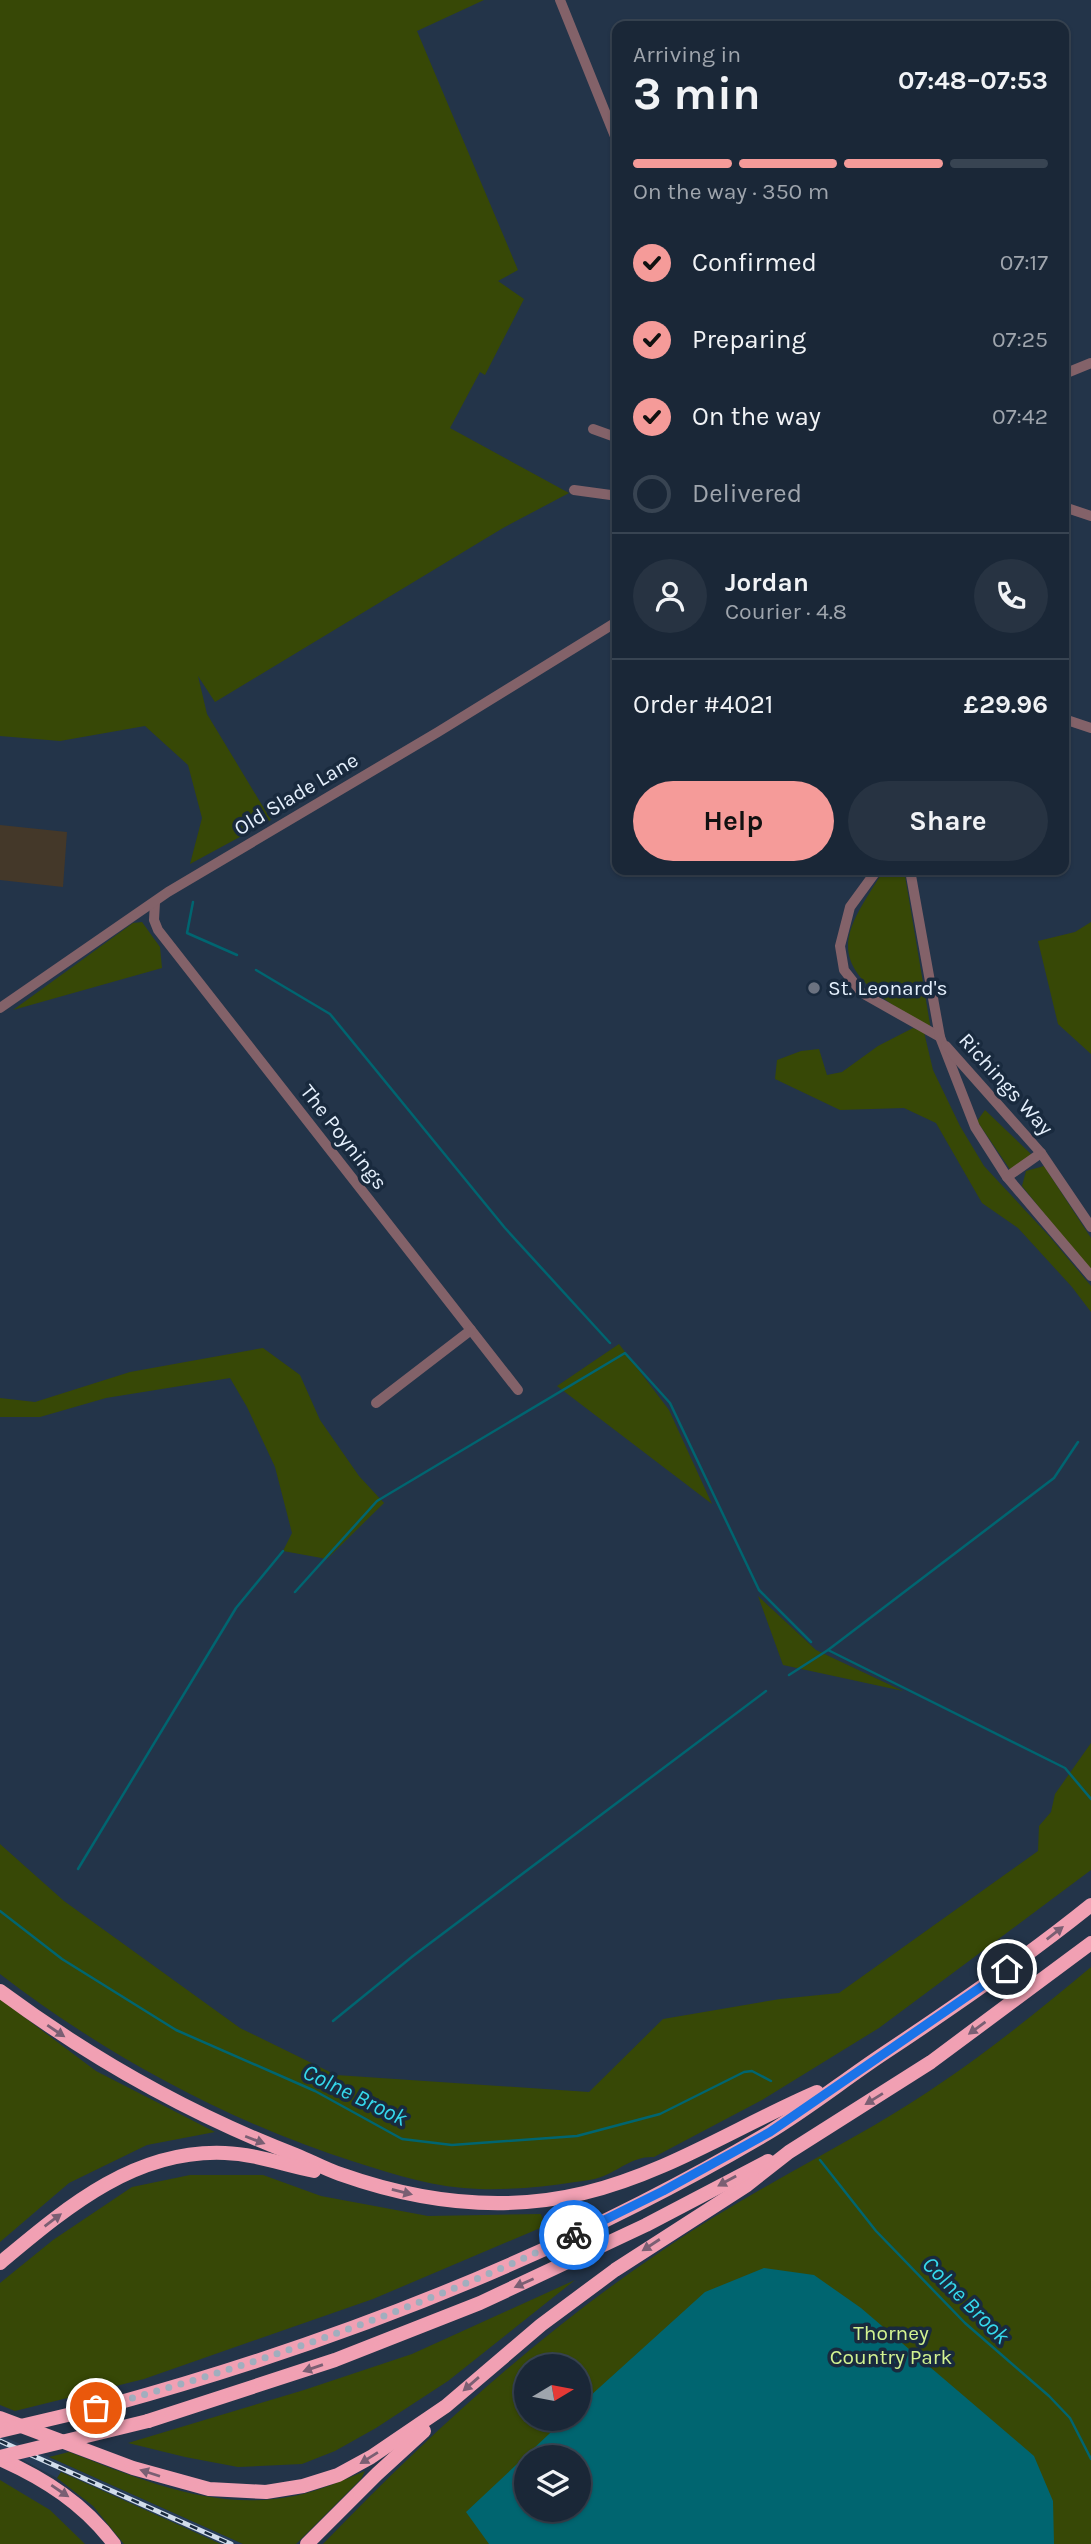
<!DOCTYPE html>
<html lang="en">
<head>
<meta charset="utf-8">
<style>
	:root { --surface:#1a2737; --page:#273342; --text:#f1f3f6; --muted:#9fa5ad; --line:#384452; --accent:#f59b99 }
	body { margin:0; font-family:Karla,sans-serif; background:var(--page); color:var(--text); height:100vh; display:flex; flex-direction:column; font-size:26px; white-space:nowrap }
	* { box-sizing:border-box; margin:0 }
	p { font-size:23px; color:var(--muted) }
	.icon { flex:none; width:38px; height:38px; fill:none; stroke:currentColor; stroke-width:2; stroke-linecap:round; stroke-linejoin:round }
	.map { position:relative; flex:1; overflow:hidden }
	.sheet { position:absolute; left:612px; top:21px; width:457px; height:854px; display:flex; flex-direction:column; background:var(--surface); border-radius:14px; box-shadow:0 2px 5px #0004,0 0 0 2px var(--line) }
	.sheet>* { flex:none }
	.needle { width:46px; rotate:80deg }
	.fabs { position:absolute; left:514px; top:2354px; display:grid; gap:14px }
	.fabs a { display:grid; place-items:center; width:77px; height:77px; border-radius:50%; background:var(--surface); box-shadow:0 2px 5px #0004,0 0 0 2px var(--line); font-size:35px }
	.pin { position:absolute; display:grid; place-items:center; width:60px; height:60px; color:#fff; margin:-30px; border:4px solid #fff; border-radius:50%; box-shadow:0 2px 7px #0007 }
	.courier { position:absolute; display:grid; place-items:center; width:70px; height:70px; margin:-35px; border:5px solid #1a73e8; border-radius:50%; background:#fff; color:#222; box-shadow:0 2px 9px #0007 }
	.head em { font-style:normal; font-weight:700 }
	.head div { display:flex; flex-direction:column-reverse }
	.head { display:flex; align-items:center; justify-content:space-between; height:119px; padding:0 21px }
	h1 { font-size:46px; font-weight:700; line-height:52px }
	.bar { display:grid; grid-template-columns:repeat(4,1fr); gap:10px 7px; align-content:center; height:84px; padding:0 21px }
	.bar i { height:9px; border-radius:5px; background:var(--line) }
	.bar .on { background:var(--accent) }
	.bar p { grid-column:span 4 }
	.line { display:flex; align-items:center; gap:18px; padding:0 21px; border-top:2px solid var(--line) }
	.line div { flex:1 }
	.round { display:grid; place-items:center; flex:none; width:74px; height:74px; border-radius:37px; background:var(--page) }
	ol { padding:0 21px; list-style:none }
	li { display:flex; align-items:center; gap:21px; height:77px }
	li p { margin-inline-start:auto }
	li .icon { padding:7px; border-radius:50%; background:var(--accent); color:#111; stroke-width:4 }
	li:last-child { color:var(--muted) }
	li i { width:38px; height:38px; border:4px solid var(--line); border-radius:50% }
	.cta { display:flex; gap:14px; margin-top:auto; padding:14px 21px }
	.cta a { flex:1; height:80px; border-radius:42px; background:var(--accent); color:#111; font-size:28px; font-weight:700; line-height:80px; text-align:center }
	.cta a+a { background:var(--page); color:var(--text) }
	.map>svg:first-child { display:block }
</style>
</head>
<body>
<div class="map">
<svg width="1091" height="2544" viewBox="0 0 1091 2544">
	<rect width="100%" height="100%" fill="#233449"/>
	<polygon fill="#273c57" points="0,2435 243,2544 221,2544 61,2472 57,2478 0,2448"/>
	<polygon fill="#443829" points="0,825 67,832 63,887 0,880"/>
	<g fill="#374806" fill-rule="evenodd">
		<polygon points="0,0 484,0 417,31 518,270 498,281 524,299 485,375 480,372 450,428 569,493 503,528 215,702 198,676 207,714 271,820 190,864 202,818 188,765 145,726 60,741 0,736"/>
		<path d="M884 870H904L931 1030C917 1026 902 1012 890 1003 823 957 848 927 884 870Z"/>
		<polygon points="142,922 160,947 162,968 13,1010 133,923"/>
		<polygon points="1091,922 1091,1054 1058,1024 1038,941 1075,932"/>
		<polygon points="913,1028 924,1032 933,1070 960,1126 984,1166 1050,1237 1091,1286 1091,1312 1072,1287 1018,1228 982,1203 936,1123 904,1108 840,1110 775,1079 777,1060 801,1051 819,1049 827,1075 842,1072 878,1046"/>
		<polygon points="985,1110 1032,1155 1011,1171 977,1121"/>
		<polygon points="1044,1166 1091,1238 1091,1272 1022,1186 1026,1171"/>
		<polygon points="619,1344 669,1410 712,1504 557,1386"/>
		<polygon points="263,1348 300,1375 320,1420 359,1476 384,1503 327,1559 283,1551 292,1533 275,1467 247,1407 230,1378 106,1398 40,1417 0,1417 0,1398 35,1402 130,1372"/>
		<polygon points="758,1596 816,1650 903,1691 783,1665"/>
		<path d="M1091 1743V1870L879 2028 762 2100 654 2157C633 2156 620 2170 601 2177 593 2180 583 2181 575 2182 543 2187 511 2190 479 2189 437 2188 395 2175 355 2162 227 2121 107 2056 0 1974V1844L64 1901 240 2028 336 2075 589 2092 663 2019 780 1999 839 1993 1038 1851 1039 1826 1051 1812 1055 1794Z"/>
		<path d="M1091 1967V2544H323C427 2436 538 2334 663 2250 730 2204 802 2167 873 2126 951 2081 1022 2025 1091 1967ZM527 2366H579V2418H527ZM527 2457H579V2510H527Z"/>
		<polygon points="0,1999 96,2071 215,2132 147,2145 69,2183 0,2242"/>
		<polygon points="190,2175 263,2175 321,2196 428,2216 541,2214 545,2226 373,2299 144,2379 15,2411 0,2405 0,2283 53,2240 132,2187"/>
		<polygon points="575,2280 448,2381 376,2428 335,2451 302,2464 238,2467 185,2457 128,2443 304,2390 412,2354"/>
		<path d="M69 2452C142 2480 215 2512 294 2496 319 2491 341 2481 365 2471L361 2479 296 2544H243L49 2457Z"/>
		<polygon points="61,2472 221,2544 124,2544 93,2506 57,2478"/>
		<polygon points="0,2480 50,2510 85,2544 0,2544"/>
	</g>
	<path fill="#006570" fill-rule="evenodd" d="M764 2268 814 2275 861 2308 1034 2456 1053 2501 1054 2544H489L466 2512 565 2419 579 2418V2406L705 2292ZM527 2457H579V2510H527Z"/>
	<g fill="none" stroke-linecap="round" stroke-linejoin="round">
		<g stroke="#006570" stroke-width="2.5">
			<polyline points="193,902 187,933 237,955"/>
			<polyline points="256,970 330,1014 505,1228 610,1343"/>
			<polyline points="295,1592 377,1501 625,1353 670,1403 759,1590 811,1642"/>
			<polyline points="828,1650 1065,1768 1091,1799"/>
			<polyline points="789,1675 828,1650 1054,1478 1078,1442"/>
			<polyline points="78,1869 236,1608 283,1551"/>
			<polyline points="0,1911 62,1959 176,2030 315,2091 402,2139 452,2145 577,2136 660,2114 744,2072 752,2071 771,2081"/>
			<polyline points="333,2021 413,1956 766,1691"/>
			<polyline points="820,2160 876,2231 965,2323 1049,2396 1070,2418 1091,2459"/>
		</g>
		<g stroke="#836269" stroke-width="10">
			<polyline points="560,0 618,144"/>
			<polyline points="1064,374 1091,363"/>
			<polyline points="593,429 618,438"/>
			<polyline points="574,490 618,496"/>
			<polyline points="1064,507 1091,516"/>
			<polyline points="1064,719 1091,728"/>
			<polyline points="877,870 850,907 840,946 844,970 862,993 940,1037"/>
			<polyline points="910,870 940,1037 975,1127 1007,1177 1091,1276"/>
			<polyline points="155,902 154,920 158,930 518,1390"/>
			<polyline points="0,1008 168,892 438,732 618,621"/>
			<polyline points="946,1046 1041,1153 1091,1227"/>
			<polyline points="1007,1177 1041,1153"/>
			<polyline points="376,1403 471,1330"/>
		</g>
		<g stroke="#f1a0b3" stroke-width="14">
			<path d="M0 1991C92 2059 189 2114 296 2155 311 2161 325 2169 340 2174 419 2202 501 2213 584 2193 667 2173 740 2125 817 2092"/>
			<path d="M0 2263C66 2208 134 2149 225 2153 255 2154 284 2165 314 2171"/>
			<path d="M110 2405C339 2342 563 2254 768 2133 808 2109 844 2080 883 2054 954 2007 1024 1959 1091 1905"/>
			<polyline points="0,2418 133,2468 209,2489 266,2492 303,2486 338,2475 371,2457 446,2406 541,2325 615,2270 747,2185 789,2152 931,2062 1091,1943"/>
			<polyline points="148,2421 335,2360 480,2303 646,2225 768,2161"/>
			<path d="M0 2459C45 2479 84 2504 114 2544"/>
			<polyline points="307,2544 377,2474 424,2431"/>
		</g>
		<defs>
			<polyline id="rail" points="0,2441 231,2544"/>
		</defs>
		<use href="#rail" stroke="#d1ddeb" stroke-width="5"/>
		<use href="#rail" stroke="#192a3e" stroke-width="2.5" stroke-dasharray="8" stroke-linecap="butt"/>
		<g stroke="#f1a0b3" stroke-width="14">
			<polyline points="0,2431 110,2405"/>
			<polyline points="0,2457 148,2421"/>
		</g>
	</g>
	<defs><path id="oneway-solid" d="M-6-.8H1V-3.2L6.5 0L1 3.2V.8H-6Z" transform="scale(1.75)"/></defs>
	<g fill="#7a5f73">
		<use href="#oneway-solid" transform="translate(1055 1933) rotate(-38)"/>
		<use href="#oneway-solid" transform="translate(977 2028) rotate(144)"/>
		<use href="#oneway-solid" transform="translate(56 2031) rotate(34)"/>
		<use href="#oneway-solid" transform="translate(874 2099) rotate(148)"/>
		<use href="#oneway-solid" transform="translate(255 2140) rotate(21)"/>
		<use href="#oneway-solid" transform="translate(727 2181) rotate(151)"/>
		<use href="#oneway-solid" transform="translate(402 2192) rotate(14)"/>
		<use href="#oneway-solid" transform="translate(53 2220) rotate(-37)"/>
		<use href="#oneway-solid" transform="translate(651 2245) rotate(147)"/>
		<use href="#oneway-solid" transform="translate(524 2283) rotate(156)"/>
		<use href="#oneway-solid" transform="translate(313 2368) rotate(161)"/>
		<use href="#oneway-solid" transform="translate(471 2384) rotate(139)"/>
		<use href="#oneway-solid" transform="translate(369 2458) rotate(148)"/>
		<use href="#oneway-solid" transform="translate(150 2473) rotate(-162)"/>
		<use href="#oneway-solid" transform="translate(60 2491) rotate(34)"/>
	</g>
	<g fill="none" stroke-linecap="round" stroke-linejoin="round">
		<path stroke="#a1aebe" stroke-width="7" stroke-dasharray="0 12.6" d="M96 2408C260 2364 421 2308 574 2235"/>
		<polyline stroke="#1a73e8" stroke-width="9" points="574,2235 663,2191 770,2132 1007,1969"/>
	</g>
	<circle fill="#6b7280" stroke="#192a3e" stroke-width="2.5" cx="814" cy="988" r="7"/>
	<g text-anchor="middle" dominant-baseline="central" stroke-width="7" stroke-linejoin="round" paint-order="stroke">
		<g font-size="21" fill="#e5f0fd" stroke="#192a3e">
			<text transform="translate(296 794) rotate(-31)">Old Slade Lane</text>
			<text transform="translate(1006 1084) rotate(48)">Richings Way</text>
			<text transform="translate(344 1137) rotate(52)">The Poynings</text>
		</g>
		<g font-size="21" fill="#e5f0fd" stroke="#192a3e" text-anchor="start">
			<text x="828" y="988">St. Leonard's</text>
		</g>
		<g font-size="21" fill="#d2f391" stroke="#192a3e">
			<text x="891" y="2333">Thorney<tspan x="891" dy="24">Country Park</tspan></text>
		</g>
		<g font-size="23" font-style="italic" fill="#35d8ec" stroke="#192a3e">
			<text transform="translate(355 2095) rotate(26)">Colne Brook</text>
			<text transform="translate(966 2300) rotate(45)">Colne Brook</text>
		</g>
	</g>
</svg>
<div class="fabs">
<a><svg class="needle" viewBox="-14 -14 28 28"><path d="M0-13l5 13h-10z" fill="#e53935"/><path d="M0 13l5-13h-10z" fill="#9fa5ad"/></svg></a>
<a><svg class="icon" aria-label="layers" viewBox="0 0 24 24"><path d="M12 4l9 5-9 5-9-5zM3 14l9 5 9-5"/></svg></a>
</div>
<div class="pin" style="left:96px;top:2408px;background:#ea580c"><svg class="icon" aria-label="bag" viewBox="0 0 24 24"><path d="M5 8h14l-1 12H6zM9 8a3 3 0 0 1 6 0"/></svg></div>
<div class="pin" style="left:1007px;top:1969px;background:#1f2937"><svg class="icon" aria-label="home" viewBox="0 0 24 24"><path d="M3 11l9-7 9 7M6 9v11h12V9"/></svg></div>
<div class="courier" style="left:574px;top:2235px"><svg class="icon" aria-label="bike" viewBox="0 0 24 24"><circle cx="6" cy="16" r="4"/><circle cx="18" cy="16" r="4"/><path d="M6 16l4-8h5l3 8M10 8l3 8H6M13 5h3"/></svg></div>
<section class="sheet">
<div class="head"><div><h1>3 min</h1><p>Arriving in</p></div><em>07:48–07:53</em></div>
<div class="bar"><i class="on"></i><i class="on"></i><i class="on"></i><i></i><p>On the way · 350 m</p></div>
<ol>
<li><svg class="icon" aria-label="check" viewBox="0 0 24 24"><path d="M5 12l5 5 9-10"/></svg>Confirmed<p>07:17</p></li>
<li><svg class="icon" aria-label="check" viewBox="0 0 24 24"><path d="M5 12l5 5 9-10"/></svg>Preparing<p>07:25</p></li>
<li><svg class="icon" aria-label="check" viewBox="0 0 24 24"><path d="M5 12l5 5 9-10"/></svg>On the way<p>07:42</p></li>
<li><i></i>Delivered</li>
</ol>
<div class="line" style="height:126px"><a class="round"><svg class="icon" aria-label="person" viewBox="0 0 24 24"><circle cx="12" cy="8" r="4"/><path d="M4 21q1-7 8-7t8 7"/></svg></a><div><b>Jordan</b><p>Courier · 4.8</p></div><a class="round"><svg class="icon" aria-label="phone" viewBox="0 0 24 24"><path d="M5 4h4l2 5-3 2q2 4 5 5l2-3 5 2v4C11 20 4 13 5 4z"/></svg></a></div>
<div class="line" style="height:91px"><div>Order #4021</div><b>£29.96</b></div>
<div class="cta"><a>Help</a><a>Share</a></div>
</section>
</div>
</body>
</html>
